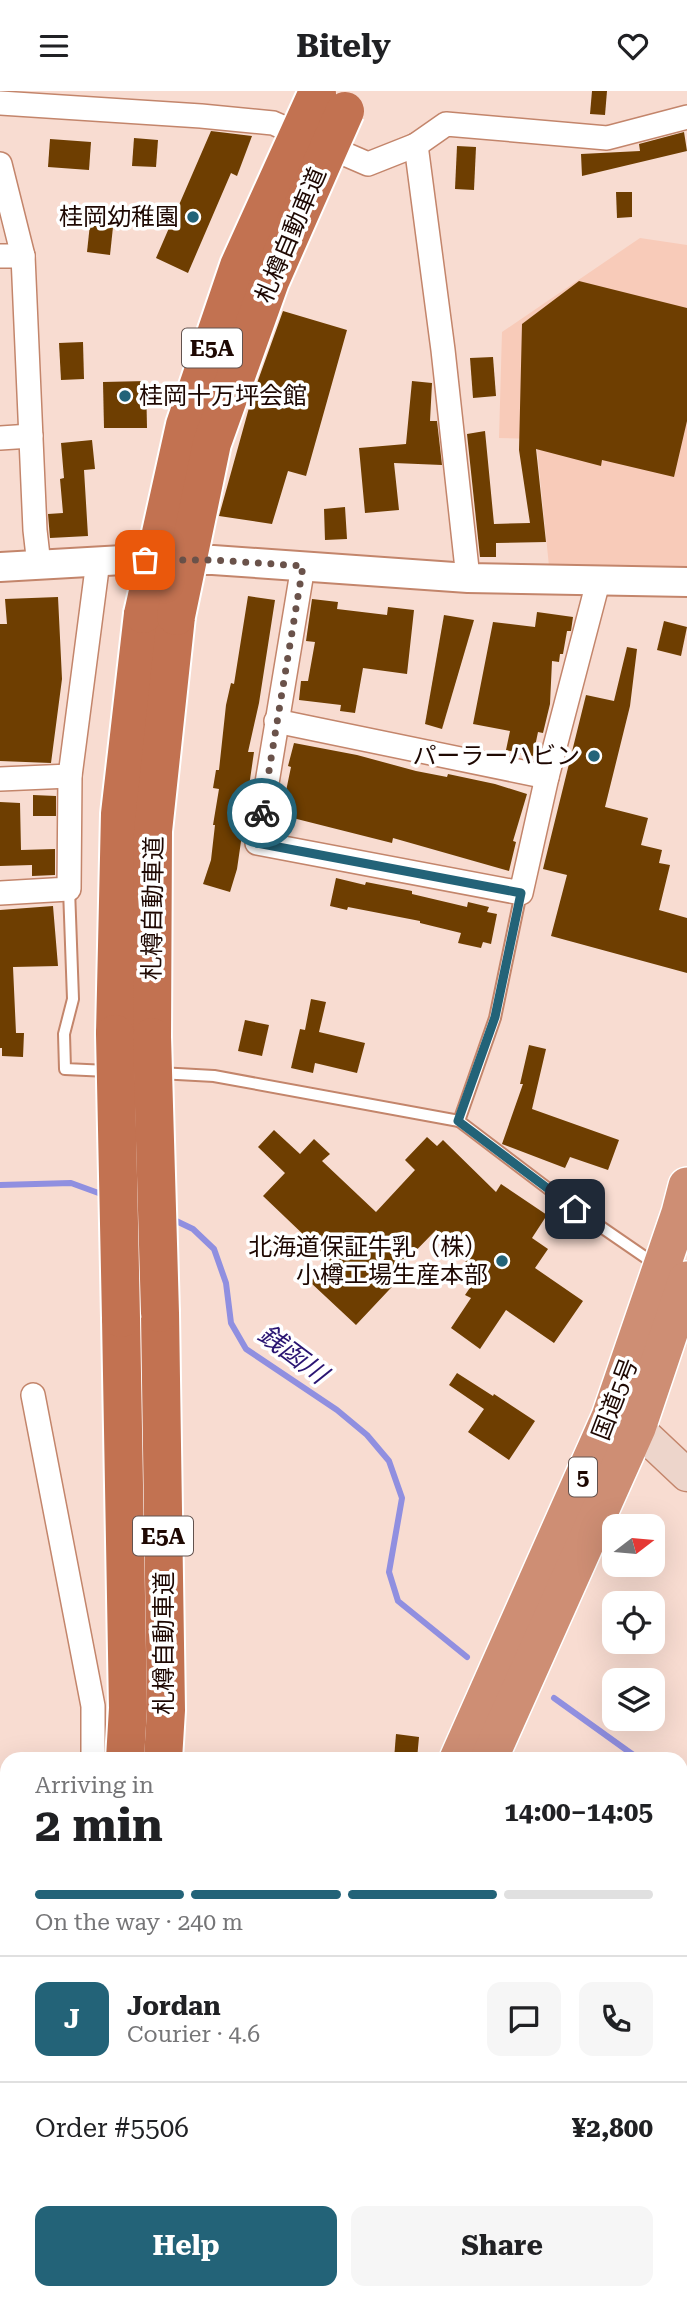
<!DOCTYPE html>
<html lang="en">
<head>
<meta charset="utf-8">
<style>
	:root { --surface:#fff; --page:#f6f6f6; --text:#202124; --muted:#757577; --line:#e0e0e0; --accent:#236378 }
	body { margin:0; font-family:"Roboto Serif","Noto Sans JP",serif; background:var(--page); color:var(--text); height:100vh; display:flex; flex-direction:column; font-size:26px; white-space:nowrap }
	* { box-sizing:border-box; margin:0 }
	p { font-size:23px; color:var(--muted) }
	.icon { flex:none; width:38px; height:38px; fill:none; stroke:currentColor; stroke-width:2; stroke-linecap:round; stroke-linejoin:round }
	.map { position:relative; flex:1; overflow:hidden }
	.sheet { position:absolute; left:0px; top:1661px; width:688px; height:548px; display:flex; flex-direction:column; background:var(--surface); border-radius:21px 21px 0 0; box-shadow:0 7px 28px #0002 }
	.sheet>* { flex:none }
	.needle { width:46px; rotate:74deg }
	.tools { position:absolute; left:602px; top:1423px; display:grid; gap:14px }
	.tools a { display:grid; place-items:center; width:63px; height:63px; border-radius:14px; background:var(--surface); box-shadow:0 7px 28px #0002; font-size:35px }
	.pin { position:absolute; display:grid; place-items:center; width:60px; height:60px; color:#fff; margin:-30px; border-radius:14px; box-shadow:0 4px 10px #0006 }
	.courier { position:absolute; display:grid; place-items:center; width:70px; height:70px; margin:-35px; border:5px solid #236378; border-radius:50%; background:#fff; color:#222; box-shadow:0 2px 9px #0007 }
	.overview em { font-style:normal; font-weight:700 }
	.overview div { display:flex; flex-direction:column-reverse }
	.overview { display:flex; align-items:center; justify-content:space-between; height:119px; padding:0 35px }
	h1 { font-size:46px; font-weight:700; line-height:52px }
	.bar { display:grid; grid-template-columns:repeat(4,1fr); gap:10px 7px; align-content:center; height:84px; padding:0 35px }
	.bar i { height:9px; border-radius:5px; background:var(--line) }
	.bar .selected { background:var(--accent) }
	.bar p { grid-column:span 4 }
	.line { display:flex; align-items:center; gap:18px; padding:0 35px; border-top:2px solid var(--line) }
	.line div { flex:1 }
	.round { display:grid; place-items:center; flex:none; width:74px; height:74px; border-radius:14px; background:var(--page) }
	.action { display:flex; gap:14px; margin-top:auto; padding:14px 35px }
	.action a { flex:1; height:80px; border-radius:14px; background:var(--accent); color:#fff; font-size:28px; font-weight:700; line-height:80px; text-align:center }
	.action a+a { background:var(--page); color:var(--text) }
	header { display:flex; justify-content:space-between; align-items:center; height:91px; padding:0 35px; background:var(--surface); font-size:32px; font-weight:700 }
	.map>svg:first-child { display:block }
</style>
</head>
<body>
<header><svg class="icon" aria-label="menu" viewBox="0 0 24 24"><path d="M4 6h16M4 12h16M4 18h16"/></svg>Bitely<svg class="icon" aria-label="heart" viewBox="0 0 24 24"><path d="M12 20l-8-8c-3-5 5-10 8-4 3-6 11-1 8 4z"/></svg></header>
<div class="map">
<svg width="687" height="2207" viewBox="0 0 687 2207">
	<rect width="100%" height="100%" fill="#f8dcd1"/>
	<polygon fill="#f8cbb9" points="640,147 687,154 687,477 549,475 536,348 499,347 502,241"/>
	<rect fill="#e3b0cd" x="248" y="2202" width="97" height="5"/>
	<polygon fill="#cf7eb0" points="0,2084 7,2085 7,2186 0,2199"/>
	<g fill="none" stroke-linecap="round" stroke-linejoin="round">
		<g stroke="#908fe0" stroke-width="6">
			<polyline points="0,1094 71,1092 104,1104"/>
			<polyline points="170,1127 193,1138 214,1158 226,1192 231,1232 246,1258 337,1319 367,1344 389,1370 402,1407 389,1481 398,1510 467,1566"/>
			<polyline points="554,1607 639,1668"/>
			<polyline points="681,1697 687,1713"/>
			<polyline points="681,2151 687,2128"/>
			<polyline points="668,2207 669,2202"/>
		</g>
	</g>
	<g fill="#6e3e01">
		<polygon points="592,0 607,0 605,24 590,23"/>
		<polygon points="211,40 252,45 237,85 231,82 188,182 156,167"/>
		<polygon points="684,41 687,60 582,85 581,63 640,60 639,53"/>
		<polygon points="134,47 158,49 156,76 132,75"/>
		<polygon points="50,48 91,51 89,79 48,76"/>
		<polygon points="457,55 476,56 474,99 455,98"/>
		<polygon points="616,101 632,101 632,126 617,127"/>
		<polygon points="90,133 113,136 110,164 87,161"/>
		<polygon points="579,190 687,217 687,330 674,386 602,369 601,375 536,358 546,451 496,452 496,466 480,466 467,343 485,340 494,433 530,432 519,359 522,233"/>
		<polygon points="283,220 347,239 306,385 288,380 272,433 219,425 252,306"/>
		<polygon points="83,251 84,288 61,289 59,252"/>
		<polygon points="493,266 496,305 473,307 470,267"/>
		<polygon points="146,290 147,337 104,337 103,291"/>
		<polygon points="412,290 432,292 430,330 437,330 442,374 394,372 399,419 365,422 359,357 406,353"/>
		<polygon points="92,349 95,378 84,379 88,445 50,447 48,423 63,422 60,388 64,387 61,352"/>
		<polygon points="345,416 347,448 325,449 324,418"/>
		<polygon points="248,505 275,509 259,612 248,661 254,661 237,778 230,801 203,793 211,769 215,734 213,734 219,698 213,697 216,679 219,679 226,614 231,592 234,593"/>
		<polygon points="58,506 62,588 51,672 0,670 0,533 7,533 5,508"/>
		<polygon points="312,508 338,511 337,518 387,524 388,516 414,519 407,583 363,577 355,622 340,620 341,614 299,609 301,590 308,590 315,551 306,550"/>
		<polygon points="537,521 573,526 571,540 567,540 563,563 560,563 559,571 552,570 550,613 543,642 538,641 533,665 506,659 510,640 473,633 493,531 535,536"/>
		<polygon points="444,524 474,529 442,638 425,633"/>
		<polygon points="664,530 687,536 681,565 657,559"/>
		<polygon points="627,556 637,558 630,615 605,716 648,727 641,754 662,759 659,772 670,774 659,819 687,827 687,882 551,845 567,784 543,778 586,604 614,610"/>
		<polygon points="294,652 357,664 416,680 447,686 448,683 495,693 527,703 513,750 516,751 509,780 393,747 392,752 281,724 291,676 288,675"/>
		<polygon points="33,704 56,705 56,725 33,725"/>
		<polygon points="0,711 20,712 21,759 55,758 55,784 32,785 32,774 0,775"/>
		<polygon points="336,787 365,794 366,791 412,800 412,803 467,816 468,811 489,816 487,821 497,823 491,853 483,851 481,857 458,852 461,842 420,832 420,830 348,816 347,819 330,815"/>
		<polygon points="53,815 58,875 13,876 16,942 24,942 23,966 2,965 2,957 0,957 0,819"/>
		<polygon points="311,908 326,911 319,941 365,952 357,982 315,972 313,982 291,977 300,938 305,939"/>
		<polygon points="245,929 269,934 262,965 238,960"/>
		<polygon points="529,954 546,958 532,1018 619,1049 608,1079 570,1066 565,1077 502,1053 523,993 520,993"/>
		<polygon points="274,1039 300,1063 314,1048 330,1063 322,1070 376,1121 415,1079 405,1069 427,1046 437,1055 443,1049 496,1101 501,1093 547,1124 532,1147 548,1158 535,1177 583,1210 554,1252 506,1219 480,1258 451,1237 471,1207 465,1204 476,1188 461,1178 470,1163 436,1139 398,1178 404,1183 356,1234 310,1191 330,1169 263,1105 285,1082 258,1056"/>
		<polygon points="457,1282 493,1305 494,1303 535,1330 509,1369 468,1341 484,1318 449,1294"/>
		<polygon points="396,1643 419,1646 417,1668 394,1668"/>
	</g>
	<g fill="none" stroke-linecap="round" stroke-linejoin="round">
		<defs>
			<g id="service">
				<polyline points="69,798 73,908 64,943 65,978 108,980"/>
				<polyline points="521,802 495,927 459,1030 575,1118 655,1173"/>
				<polyline points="159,982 214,985 459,1030"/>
			</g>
			<g id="minor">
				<polyline points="0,12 201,25 273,32 368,73 416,54 446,33 607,47 687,26"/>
				<polyline points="416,54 443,259 468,487"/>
				<polyline points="0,73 23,165 35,439 39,474"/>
				<polyline points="0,165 23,165"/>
				<polyline points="0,347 31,345"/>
				<polyline points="303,475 257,752 521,802 547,686 598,491"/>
				<polyline points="276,630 547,686"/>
				<polyline points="0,688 70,685"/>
				<polyline points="0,802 69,798 70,685 98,470"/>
				<polyline points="33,1304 93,1615 93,1668"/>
				<polyline points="0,2079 7,2078"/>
				<polyline points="18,2207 22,2202"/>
			</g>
			<polyline id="tertiary" points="0,476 123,469 213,469 468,487 687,491"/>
			<polyline id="secondary" points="617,1329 637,1337 687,1384"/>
			<g id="trunk">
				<polyline points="458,1668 610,1326 680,1122 687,1095"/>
				<polyline points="489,1668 637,1337 687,1189"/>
				<polyline points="383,2202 383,2207"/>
				<polyline points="411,2202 411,2207"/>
			</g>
			<g id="motorway">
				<polyline points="115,943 120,723 143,523"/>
				<polyline points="152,946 153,740 176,525"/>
				<polyline points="160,1222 166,1619 163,1668"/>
				<polyline points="121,1227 128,1617 125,1668"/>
				<polyline points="58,2207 59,2202"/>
				<polyline points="97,2207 98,2202"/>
			</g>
		</defs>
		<use href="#service" stroke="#c3856b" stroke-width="14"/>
		<use href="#minor" stroke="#c3856b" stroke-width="26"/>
		<use href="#tertiary" stroke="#c3856b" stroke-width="32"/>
		<use href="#secondary" stroke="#c3856b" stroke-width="35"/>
		<use href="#trunk" stroke="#fff" stroke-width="40"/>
		<use href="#motorway" stroke="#fff" stroke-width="42"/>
		<use href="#service" stroke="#fff" stroke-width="10"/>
		<use href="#minor" stroke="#fff" stroke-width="23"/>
		<use href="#tertiary" stroke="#fff" stroke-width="28"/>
		<use href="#secondary" stroke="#edd5cb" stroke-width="32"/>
		<use href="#trunk" stroke="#ce8e74" stroke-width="37"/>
		<use href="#motorway" stroke="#c27251" stroke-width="38"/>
		<defs>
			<g id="motorway-bridge">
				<polyline points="143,523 185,334 239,175 317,3"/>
				<polyline points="176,525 212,352 270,190 345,20"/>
				<polyline points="115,943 121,1227"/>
				<polyline points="152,946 160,1222"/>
			</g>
		</defs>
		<use href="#motorway-bridge" stroke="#fff" stroke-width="42" stroke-linecap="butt"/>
		<use href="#motorway-bridge" stroke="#c27251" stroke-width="38"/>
	</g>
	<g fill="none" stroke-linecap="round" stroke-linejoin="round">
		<polyline stroke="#6a524a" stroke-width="7" stroke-dasharray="0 12.6" points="145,469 213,469 303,475 262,722"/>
		<polyline stroke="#236378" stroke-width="9" points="262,722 257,752 521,802 495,926 458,1030 575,1118"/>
	</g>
	<g fill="#236378" stroke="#fff" stroke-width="2.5">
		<circle cx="193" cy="126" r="7"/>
		<circle cx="125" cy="305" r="7"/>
		<circle cx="594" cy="665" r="7"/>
		<circle cx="502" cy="1170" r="7"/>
	</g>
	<g text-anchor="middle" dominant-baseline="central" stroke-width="7" stroke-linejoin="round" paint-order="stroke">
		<g fill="#fff" stroke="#62524e" stroke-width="2">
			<rect x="182" y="237.5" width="60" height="39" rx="5"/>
			<rect x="569" y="1366.5" width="28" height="39" rx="5"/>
			<rect x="133" y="1425.5" width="60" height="39" rx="5"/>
		</g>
		<g font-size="23" font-weight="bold" fill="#1e0802">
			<text x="212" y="257">E5A</text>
			<text x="583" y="1386">5</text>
			<text x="163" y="1445">E5A</text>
		</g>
		<g font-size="24" fill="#1e0802" stroke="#fff" text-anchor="end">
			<text x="179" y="126">桂岡幼稚園</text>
			<text x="139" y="305" text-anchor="start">桂岡十万坪会館</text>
			<text x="580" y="665">パーラーハビン</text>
			<text x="488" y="1156">北海道保証牛乳（株）<tspan x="488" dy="28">小樽工場生産本部</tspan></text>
		</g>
		<g font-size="24" fill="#1e0802" stroke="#fff">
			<text transform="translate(291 144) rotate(-67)">札樽自動車道</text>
			<text transform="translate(153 817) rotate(-89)">札樽自動車道</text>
			<text transform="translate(615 1308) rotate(-69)">国道5号</text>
			<text transform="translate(164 1552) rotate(-90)">札樽自動車道</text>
		</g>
		<g font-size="26" font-style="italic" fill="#2a1572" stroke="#fff">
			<text transform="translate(293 1263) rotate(37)">銭函川</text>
		</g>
	</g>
</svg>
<div class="tools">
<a><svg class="needle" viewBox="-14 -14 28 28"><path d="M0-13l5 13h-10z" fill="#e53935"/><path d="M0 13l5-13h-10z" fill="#757577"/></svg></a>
<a><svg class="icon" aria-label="locate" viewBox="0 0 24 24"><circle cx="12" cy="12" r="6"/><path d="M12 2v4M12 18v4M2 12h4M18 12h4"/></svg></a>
<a><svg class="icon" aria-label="layers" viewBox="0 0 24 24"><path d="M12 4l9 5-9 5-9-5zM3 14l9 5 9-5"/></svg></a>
</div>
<div class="pin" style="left:145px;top:469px;background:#ea580c"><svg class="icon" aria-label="bag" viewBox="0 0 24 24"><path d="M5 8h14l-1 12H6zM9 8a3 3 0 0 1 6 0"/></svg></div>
<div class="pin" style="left:575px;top:1118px;background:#1f2937"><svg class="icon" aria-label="home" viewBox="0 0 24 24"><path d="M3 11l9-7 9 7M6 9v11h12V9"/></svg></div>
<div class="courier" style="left:262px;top:722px"><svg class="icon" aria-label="bike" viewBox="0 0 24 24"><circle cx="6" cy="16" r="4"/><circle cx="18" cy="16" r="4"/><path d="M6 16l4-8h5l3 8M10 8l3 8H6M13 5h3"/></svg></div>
<section class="sheet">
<div class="overview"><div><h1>2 min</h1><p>Arriving in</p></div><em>14:00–14:05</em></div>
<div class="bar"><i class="selected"></i><i class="selected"></i><i class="selected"></i><i></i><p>On the way · 240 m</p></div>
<div class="line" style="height:126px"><b class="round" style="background:var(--accent);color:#fff">J</b><div><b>Jordan</b><p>Courier · 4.6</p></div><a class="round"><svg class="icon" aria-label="chat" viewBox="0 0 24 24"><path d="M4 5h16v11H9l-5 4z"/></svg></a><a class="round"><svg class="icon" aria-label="phone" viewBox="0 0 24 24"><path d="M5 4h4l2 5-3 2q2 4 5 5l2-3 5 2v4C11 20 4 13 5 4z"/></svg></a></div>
<div class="line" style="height:91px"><div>Order #5506</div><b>¥2,800</b></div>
<div class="action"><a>Help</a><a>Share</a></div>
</section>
</div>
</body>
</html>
